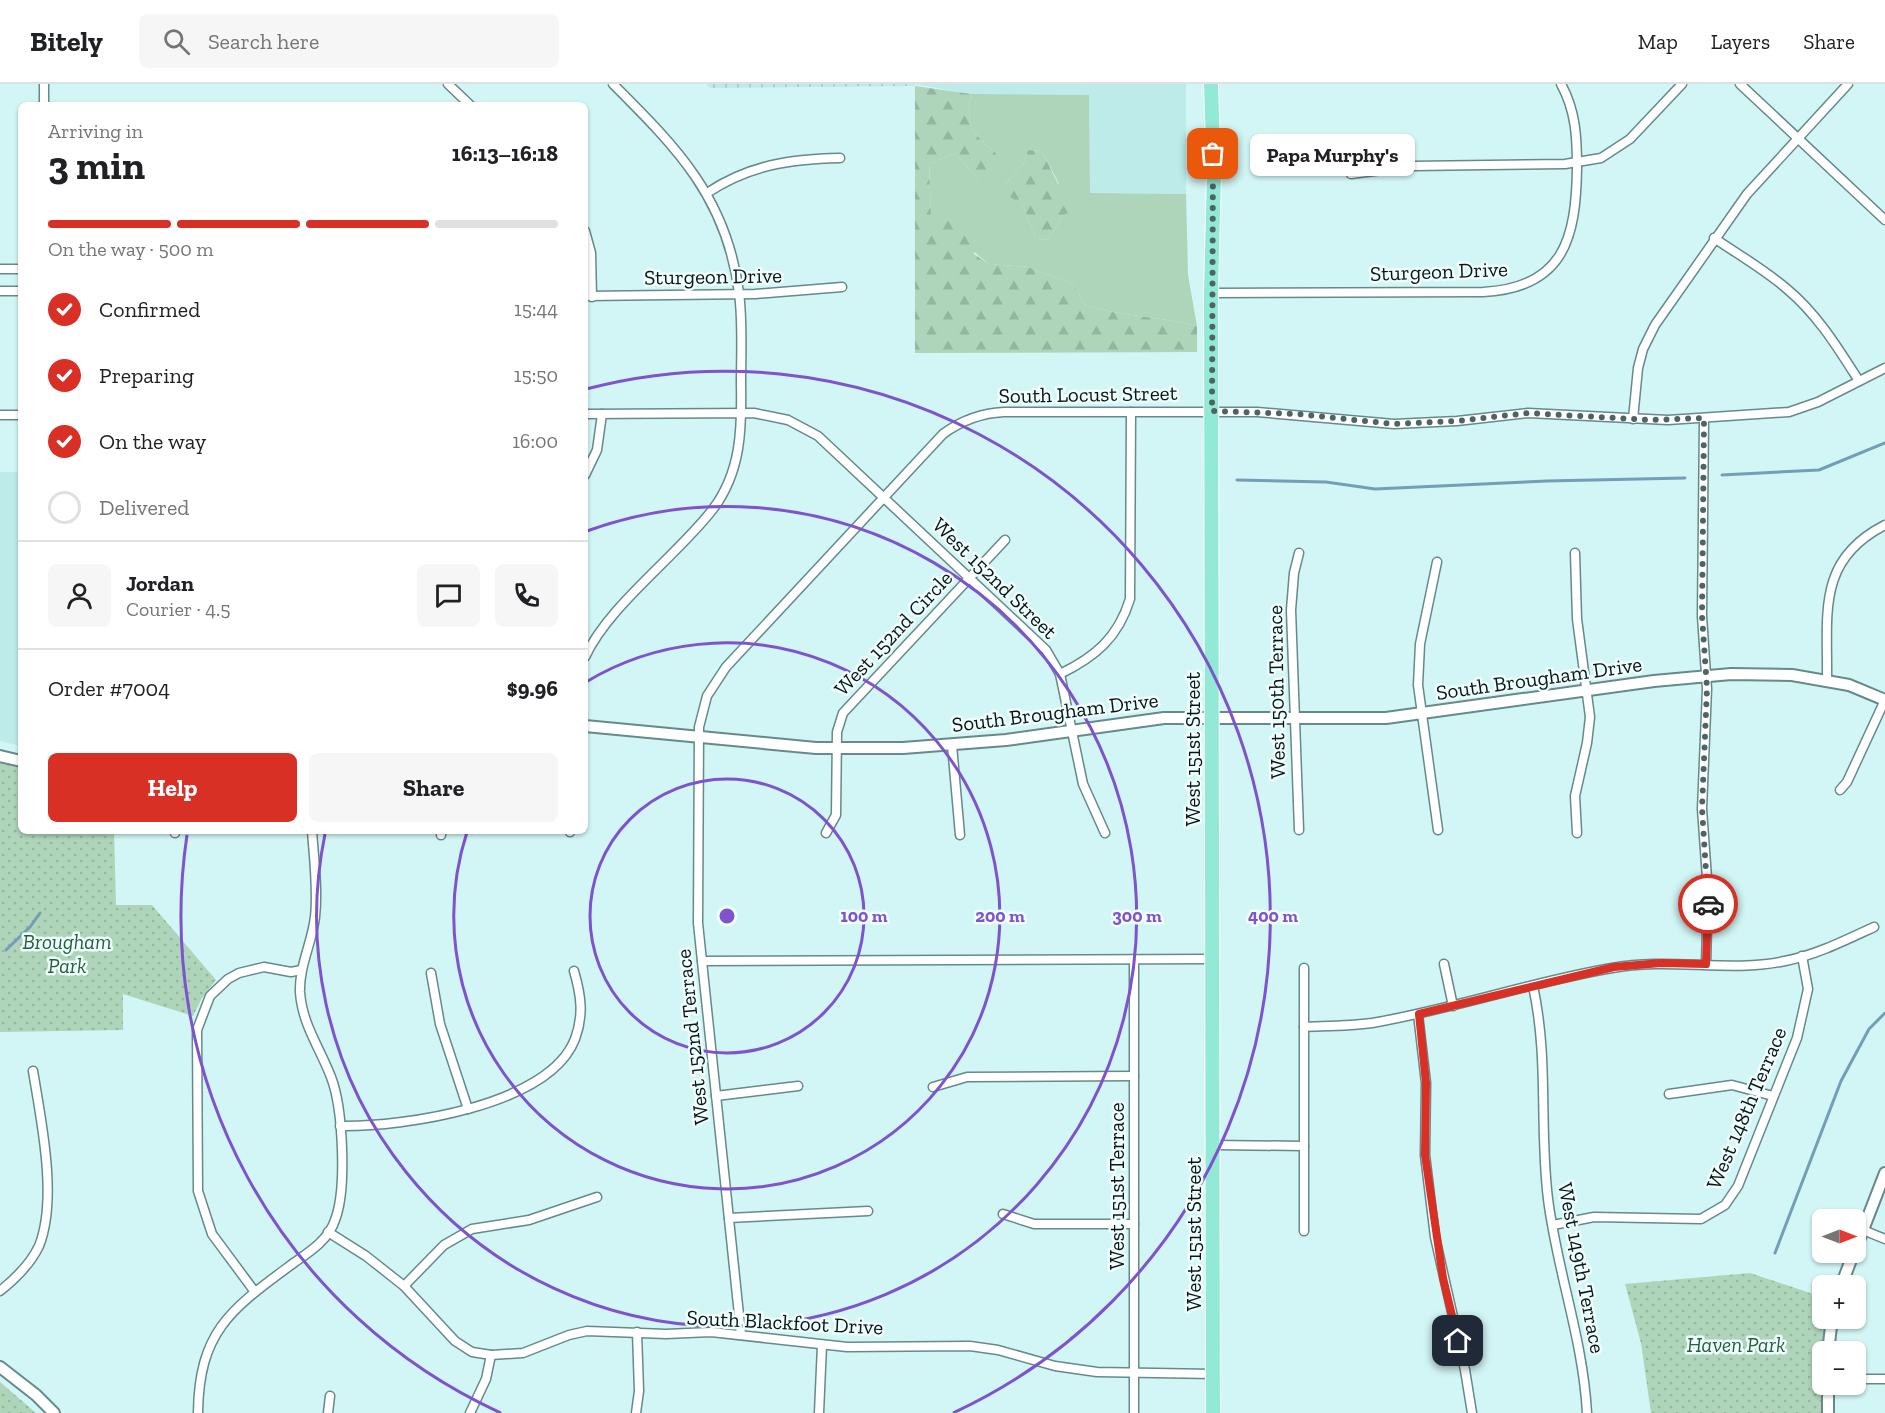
<!DOCTYPE html>
<html lang="en">
<head>
<meta charset="utf-8">
<style>
	:root { --surface:#fff; --page:#f6f6f6; --text:#202124; --muted:#757577; --line:#e0e0e0; --accent:#d93025 }
	body { margin:0; font-family:"Zilla Slab",serif; background:var(--page); color:var(--text); height:100vh; display:flex; flex-direction:column; font-size:22px; white-space:nowrap }
	* { box-sizing:border-box; margin:0 }
	p { font-size:20px; color:var(--muted) }
	.icon { flex:none; width:33px; height:33px; fill:none; stroke:currentColor; stroke-width:2; stroke-linecap:round; stroke-linejoin:round }
	.map { position:relative; flex:1; overflow:hidden }
	.drawer { position:absolute; left:18px; top:18px; width:570px; height:732px; display:flex; flex-direction:column; background:var(--surface); border-radius:9px; box-shadow:0 2px 4px #0004 }
	.drawer>* { flex:none }
	.needle { width:39px; rotate:90deg }
	.buttons { position:absolute; left:1812px; top:1125px; display:grid; gap:12px }
	.buttons a { display:grid; place-items:center; width:54px; height:54px; border-radius:9px; background:var(--surface); box-shadow:0 2px 4px #0004; font-size:30px }
	.pin { position:absolute; display:grid; place-items:center; width:51px; height:51px; color:#fff; margin:-26px; border-radius:12px; box-shadow:0 3px 9px #0006 }
	.courier { position:absolute; display:grid; place-items:center; width:60px; height:60px; margin:-30px; border:4px solid #d93025; border-radius:50%; background:#fff; color:#222; box-shadow:0 2px 8px #0007 }
	.bubble { position:absolute; height:42px; border-radius:9px; background:var(--surface); box-shadow:0 2px 4px #0004; font-size:20px; font-weight:700; line-height:42px; text-align:center }
	.headline em { font-style:normal; font-weight:700 }
	.headline div { display:flex; flex-direction:column-reverse }
	.headline { display:flex; align-items:center; justify-content:space-between; height:102px; padding:0 30px }
	h1 { font-size:39px; font-weight:700; line-height:45px }
	.bar { display:grid; grid-template-columns:repeat(4,1fr); gap:9px 6px; align-content:center; height:72px; padding:0 30px }
	.bar i { height:8px; border-radius:4px; background:var(--line) }
	.bar .active { background:var(--accent) }
	.bar p { grid-column:span 4 }
	.line { display:flex; align-items:center; gap:15px; padding:0 30px; border-top:2px solid var(--line) }
	.line div { flex:1 }
	.round { display:grid; place-items:center; flex:none; width:63px; height:63px; border-radius:9px; background:var(--page) }
	ol { padding:0 30px; list-style:none }
	li { display:flex; align-items:center; gap:18px; height:66px }
	li p { margin-inline-start:auto }
	li .icon { padding:6px; border-radius:50%; background:var(--accent); color:#fff; stroke-width:4 }
	li:last-child { color:var(--muted) }
	li i { width:33px; height:33px; border:3px solid var(--line); border-radius:50% }
	.action { display:flex; gap:12px; margin-top:auto; padding:12px 30px }
	.action a { flex:1; height:69px; border-radius:9px; background:var(--accent); color:#fff; font-size:24px; font-weight:700; line-height:69px; text-align:center }
	.action a+a { background:var(--page); color:var(--text) }
	header { display:flex; align-items:center; gap:36px; box-sizing:border-box; height:84px; padding:0 30px; background:var(--surface); border-bottom:2px solid var(--line) }
	header strong { font-size:28px }
	nav { display:flex; gap:33px; margin-inline-start:auto; font-size:21px }
	.search { width:420px; height:54px; background:var(--page); display:flex; align-items:center; gap:15px; box-sizing:border-box; padding:0 21px; border-radius:9px; color:var(--muted); font-size:22px }
	.map>svg:first-child { display:block }
</style>
</head>
<body>
<header>
<strong>Bitely</strong>
<div class="search"><svg class="icon" aria-label="search" viewBox="0 0 24 24"><circle cx="10" cy="10" r="6"/><path d="M15 15l6 6"/></svg>Search here</div>
<nav><a>Map</a><a>Layers</a><a>Share</a></nav>
</header>
<div class="map">
<svg width="1885" height="1329" viewBox="0 0 1885 1329">
	<defs>
		<pattern id="industrial-grid" width="8" height="8" patternUnits="userSpaceOnUse" patternTransform="scale(1.5)"><rect width="8" height="8" fill="#bcebea"/><path d="M0 4h8M4 0v8" fill="none" stroke="#a0c9c8"/></pattern>
		<pattern id="forest-firs" width="22" height="20" patternUnits="userSpaceOnUse" patternTransform="scale(1.5)"><rect width="22" height="20" fill="#aed4b9"/><path d="M5 1l3.5 6h-7zM16 11l3.5 6h-7z" fill="#94b59e"/></pattern>
		<pattern id="park-dots" width="8" height="8" patternUnits="userSpaceOnUse" patternTransform="scale(1.5)"><rect width="8" height="8" fill="#aed4b9"/><path d="M2 2h.1M6 6h.1" fill="none" stroke="#94b59e" stroke-width="1.8" stroke-linecap="round"/></pattern>
	</defs>
	<rect width="100%" height="100%" fill="#d1f6f5"/>
	<g fill="#bcebea">
		<polygon points="915,0 1186,0 1186,110 1090,109 1089,11 980,12"/>
		<polygon points="0,388 21,388 21,662 0,657"/>
	</g>
	<polygon fill="url(#industrial-grid)" points="706,0 915,0 915,2 710,4"/>
	<path fill="#aed4b9" fill-rule="evenodd" d="M971 10 1089 11 1090 109 1186 110 1188 191 1197 242C1160 232 1122 233 1085 221L1073 200 1028 183 989 180 931 133 929 80 956 69 978 96 997 70C973 50 965 42 971 10ZM1028 66 1042 67 1059 100 1064 131 1047 156 1036 155 1023 122 1005 100 1023 81Z"/>
	<g fill="url(#forest-firs)">
		<path d="M915 2 971 10C965 42 973 50 997 70L987 92 978 96 956 69 929 80 931 132 974 137V170L989 180 1028 183 1073 200 1085 221C1122 233 1160 232 1197 242V268L915 269Z"/>
		<polygon points="1028,66 1042,67 1058,100 1071,108 1071,127 1064,131 1047,156 1036,155 1023,122 1006,110 1005,100 1023,81"/>
	</g>
	<g fill="url(#park-dots)">
		<polygon points="0,679 21,684 21,747 114,747 116,821 152,821 216,896 202,914 193,932 123,910 123,946 0,948"/>
		<polygon points="1750,1189 1822,1213 1822,1234 1826,1235 1822,1268 1824,1329 1651,1329 1641,1259 1625,1200"/>
		<polygon points="0,1298 36,1329 0,1329"/>
	</g>
	<g fill="none" stroke-linecap="round" stroke-linejoin="round">
		<g stroke="#749db6" stroke-width="3">
			<polyline points="1722,391 1819,386 1885,359"/>
			<polyline points="1237,396 1326,398 1375,405 1547,397 1685,394"/>
			<polyline points="6,866 30,843 40,829"/>
			<polyline points="1775,1169 1841,997 1869,945 1885,929"/>
		</g>
		<defs>
			<g id="minor">
				<polyline points="44,0 44,21"/>
				<polyline points="448,0 470,21"/>
				<polyline points="1740,0 1885,136"/>
				<polyline points="1351,90 1413,82 1565,80 1601,74 1630,55 1682,0"/>
				<path d="M707 109C749 81 790 75 840 74"/>
				<polyline points="585,147 591,169 592,213"/>
				<path d="M1714 154C1739 171 1765 186 1787 205 1818 231 1838 264 1859 297"/>
				<polyline points="0,185 21,185"/>
				<polyline points="0,207 21,207"/>
				<path d="M1211 209 1483 208C1564 204 1576 154 1577 84 1577 54 1576 27 1561 0"/>
				<polyline points="585,212 755,210 842,203"/>
				<polyline points="585,330 754,329 788,336 818,352 1046,566 1060,590 1083,700 1105,749"/>
				<polyline points="0,331 21,331"/>
				<polyline points="1704,334 1702,532 1707,605 1702,725 1708,808 1706,880"/>
				<polyline points="1633,335 1638,284 1643,265 1655,241 1747,110 1848,0"/>
				<polyline points="585,391 597,366 602,330"/>
				<polyline points="1299,469 1294,489 1291,526 1299,746"/>
				<polyline points="1575,469 1577,535 1590,633 1587,659 1575,712 1577,749"/>
				<polyline points="1437,478 1420,560 1418,601 1438,746"/>
				<path d="M585 573C609 521 677 472 713 425 741 388 742 345 741 300 741 270 743 239 739 209 727 114 677 64 613 0"/>
				<path d="M1060 590C1095 573 1118 554 1130 515L1131 328"/>
				<path d="M1827 597C1828 530 1816 476 1885 441"/>
				<polyline points="952,661 960,751"/>
				<polyline points="1840,706 1847,698 1885,616"/>
				<polyline points="441,747 441,751"/>
				<polyline points="570,748 570,747"/>
				<polyline points="175,749 175,747"/>
				<polyline points="826,749 836,731 837,648 843,629 1005,456"/>
				<polyline points="702,877 1214,875"/>
				<polyline points="1444,880 1453,922"/>
				<polyline points="431,889 440,940 468,1025"/>
				<path d="M1533 902C1549 975 1539 1042 1548 1115 1557 1187 1583 1255 1587 1329"/>
				<polyline points="1418,930 1426,999 1425,1071 1435,1153 1465,1286 1472,1329"/>
				<path d="M1304 943C1326 942 1350 942 1372 939 1453 925 1531 898 1612 884 1669 873 1729 889 1785 877 1816 871 1846 856 1874 843"/>
				<polyline points="933,1003 967,993 1134,992"/>
				<polyline points="1669,1010 1732,1001 1773,1012"/>
				<polyline points="716,1012 798,1002"/>
				<path d="M340 1042C403 1043 549 1022 575 955 584 931 581 911 574 887"/>
				<polyline points="1214,1061 1304,1062"/>
				<polyline points="1003,1130 1034,1140 1134,1140"/>
				<polyline points="729,1134 868,1127"/>
				<polyline points="1553,1141 1594,1133 1701,1135 1725,1121 1738,1102 1797,954 1808,905 1802,872"/>
				<polyline points="1863,1146 1885,1155"/>
				<polyline points="1304,1147 1304,884"/>
				<polyline points="328,1148 366,1172 404,1202 455,1257 472,1268 491,1271 523,1269 569,1251 587,1247 666,1250 711,1248 847,1263 970,1262 998,1266 1055,1282 1097,1288 1213,1290"/>
				<polyline points="404,1202 444,1161 472,1145 529,1136 597,1113"/>
				<path d="M0 1207C15 1195 31 1179 39 1162 58 1115 41 1036 33 987"/>
				<polyline points="255,1208 212,1150 198,1107 197,946 210,912 228,895 239,889 264,883 291,888 301,886"/>
				<path d="M741 1250 698 839 699 643 707 612 726 583 943 350C962 336 981 329 1004 328H1257L1394 340 1457 337 1528 329 1668 336 1789 328 1818 318 1885 284"/>
				<polyline points="1856,1295 1885,1295"/>
				<path d="M198 1329C199 1245 233 1224 295 1178 311 1167 329 1155 335 1136 347 1105 343 1024 331 993 320 964 302 940 300 908 299 882 312 859 315 833 318 805 314 775 312 747"/>
				<polyline points="328,1329 330,1312"/>
				<polyline points="470,1329 486,1295 491,1271"/>
				<polyline points="636,1329 639,1307 637,1248"/>
				<polyline points="819,1329 822,1261"/>
				<polyline points="1134,1329 1134,875"/>
			</g>
			<g id="tertiary">
				<polyline points="585,642 816,664 903,664 1006,656 1164,634 1386,634 1654,597 1731,590 1792,591 1849,601 1885,616"/>
				<polyline points="0,672 21,677"/>
				<polyline points="1856,1164 1885,1089"/>
				<polyline points="1841,1202 1854,1168"/>
				<polyline points="1828,1268 1832,1234"/>
				<polyline points="0,1283 36,1311 54,1329"/>
				<polyline points="1828,1329 1828,1300"/>
			</g>
			<polyline id="primary" points="1211,0 1214,90 1211,209 1213,1329"/>
		</defs>
		<use href="#minor" stroke="#678989" stroke-width="11"/>
		<use href="#tertiary" stroke="#678989" stroke-width="14"/>
		<use href="#primary" stroke="#fff" stroke-width="16"/>
		<use href="#minor" stroke="#fff" stroke-width="8"/>
		<use href="#tertiary" stroke="#fff" stroke-width="10"/>
		<use href="#primary" stroke="#92ead6" stroke-width="14"/>
	</g>
	<g fill="none" stroke-linecap="round" stroke-linejoin="round">
		<polyline stroke="#4e6463" stroke-width="6" stroke-dasharray="0 10.8" points="1213,70 1212,327 1297,330 1394,340 1457,337 1528,329 1650,336 1704,334 1702,532 1707,604 1702,724 1708,820"/>
		<polyline stroke="#d93025" stroke-width="8" points="1458,1257 1443,1194 1425,1071 1426,999 1419,930 1614,883 1661,879 1706,880 1708,820"/>
	</g>
	<g fill="none" stroke="#7e53cc" stroke-width="3">
		<circle cx="727" cy="832" r="137"/>
		<path d="M586 598A273 273 0 1 1 467 748"/>
		<path d="M587 447A410 410 0 1 1 325 750"/>
		<path d="M501 1329A546 546 0 0 1 187 751M586 305A546 546 0 0 1 953 1329"/>
	</g>
	<g text-anchor="middle" dominant-baseline="central" stroke-width="5" stroke-linejoin="round" paint-order="stroke">
		<g font-size="21" fill="#081515" stroke="#effefd">
			<text transform="translate(1439 187) rotate(-2)">Sturgeon Drive</text>
			<text transform="translate(713 192) rotate(-1)">Sturgeon Drive</text>
			<text transform="translate(1088 310) rotate(-1)">South Locust Street</text>
			<text transform="translate(995 494) rotate(44)">West 152nd Street</text>
			<text transform="translate(893 549) rotate(-47)">West 152nd Circle</text>
			<text transform="translate(1539 594) rotate(-8)">South Brougham Drive</text>
			<text transform="translate(1276 608) rotate(-91)">West 150th Terrace</text>
			<text transform="translate(1055 628) rotate(-7)">South Brougham Drive</text>
			<text transform="translate(1192 665) rotate(-90)">West 151st Street</text>
			<text transform="translate(692 953) rotate(-96)">West 152nd Terrace</text>
			<text transform="translate(1746 1024) rotate(-67)">West 148th Terrace</text>
			<text transform="translate(1116 1102) rotate(-90)">West 151st Terrace</text>
			<text transform="translate(1193 1150) rotate(-90)">West 151st Street</text>
			<text transform="translate(1582 1184) rotate(79)">West 149th Terrace</text>
			<text transform="translate(785 1238) rotate(3)">South Blackfoot Drive</text>
		</g>
		<g font-size="21" font-style="italic" fill="#22603b" stroke="#effefd">
			<text x="67" y="857">Brougham<tspan x="67" dy="24">Park</tspan></text>
			<text x="1736" y="1260">Haven Park</text>
		</g>
	</g>
	<circle cx="727" cy="832" r="9" fill="#7e53cc" stroke="#effefd" stroke-width="3"/>
	<g font-size="18" text-anchor="middle" font-weight="bold" fill="#7e53cc" stroke="#effefd" stroke-width="5" stroke-linejoin="round" paint-order="stroke">
		<text x="864" y="838">100 m</text>
		<text x="1000" y="838">200 m</text>
		<text x="1137" y="838">300 m</text>
		<text x="1273" y="838">400 m</text>
	</g>
</svg>
<div class="buttons">
<a><svg class="needle" viewBox="-14 -14 28 28"><path d="M0-13l5 13h-10z" fill="#e53935"/><path d="M0 13l5-13h-10z" fill="#757577"/></svg></a>
<a>+</a>
<a>−</a>
</div>
<div class="pin" style="left:1213px;top:70px;background:#ea580c"><svg class="icon" aria-label="bag" viewBox="0 0 24 24"><path d="M5 8h14l-1 12H6zM9 8a3 3 0 0 1 6 0"/></svg></div>
<div class="pin" style="left:1458px;top:1257px;background:#1f2937"><svg class="icon" aria-label="home" viewBox="0 0 24 24"><path d="M3 11l9-7 9 7M6 9v11h12V9"/></svg></div>
<div class="courier" style="left:1708px;top:820px"><svg class="icon" aria-label="car" viewBox="0 0 24 24"><path d="M5 17H2v-5l4-1 3-4h7l3 4 3 1v5h-3M9 17h6M6 11h13"/><circle cx="7" cy="17" r="2"/><circle cx="17" cy="17" r="2"/></svg></div>
<div class="bubble" style="left:1250px;top:50px;width:165px">Papa Murphy's</div>
<section class="drawer">
<div class="headline"><div><h1>3 min</h1><p>Arriving in</p></div><em>16:13–16:18</em></div>
<div class="bar"><i class="active"></i><i class="active"></i><i class="active"></i><i></i><p>On the way · 500 m</p></div>
<ol>
<li><svg class="icon" aria-label="check" viewBox="0 0 24 24"><path d="M5 12l5 5 9-10"/></svg>Confirmed<p>15:44</p></li>
<li><svg class="icon" aria-label="check" viewBox="0 0 24 24"><path d="M5 12l5 5 9-10"/></svg>Preparing<p>15:50</p></li>
<li><svg class="icon" aria-label="check" viewBox="0 0 24 24"><path d="M5 12l5 5 9-10"/></svg>On the way<p>16:00</p></li>
<li><i></i>Delivered</li>
</ol>
<div class="line" style="height:108px"><a class="round"><svg class="icon" aria-label="person" viewBox="0 0 24 24"><circle cx="12" cy="8" r="4"/><path d="M4 21q1-7 8-7t8 7"/></svg></a><div><b>Jordan</b><p>Courier · 4.5</p></div><a class="round"><svg class="icon" aria-label="chat" viewBox="0 0 24 24"><path d="M4 5h16v11H9l-5 4z"/></svg></a><a class="round"><svg class="icon" aria-label="phone" viewBox="0 0 24 24"><path d="M5 4h4l2 5-3 2q2 4 5 5l2-3 5 2v4C11 20 4 13 5 4z"/></svg></a></div>
<div class="line" style="height:78px"><div>Order #7004</div><b>$9.96</b></div>
<div class="action"><a>Help</a><a>Share</a></div>
</section>
</div>
</body>
</html>
